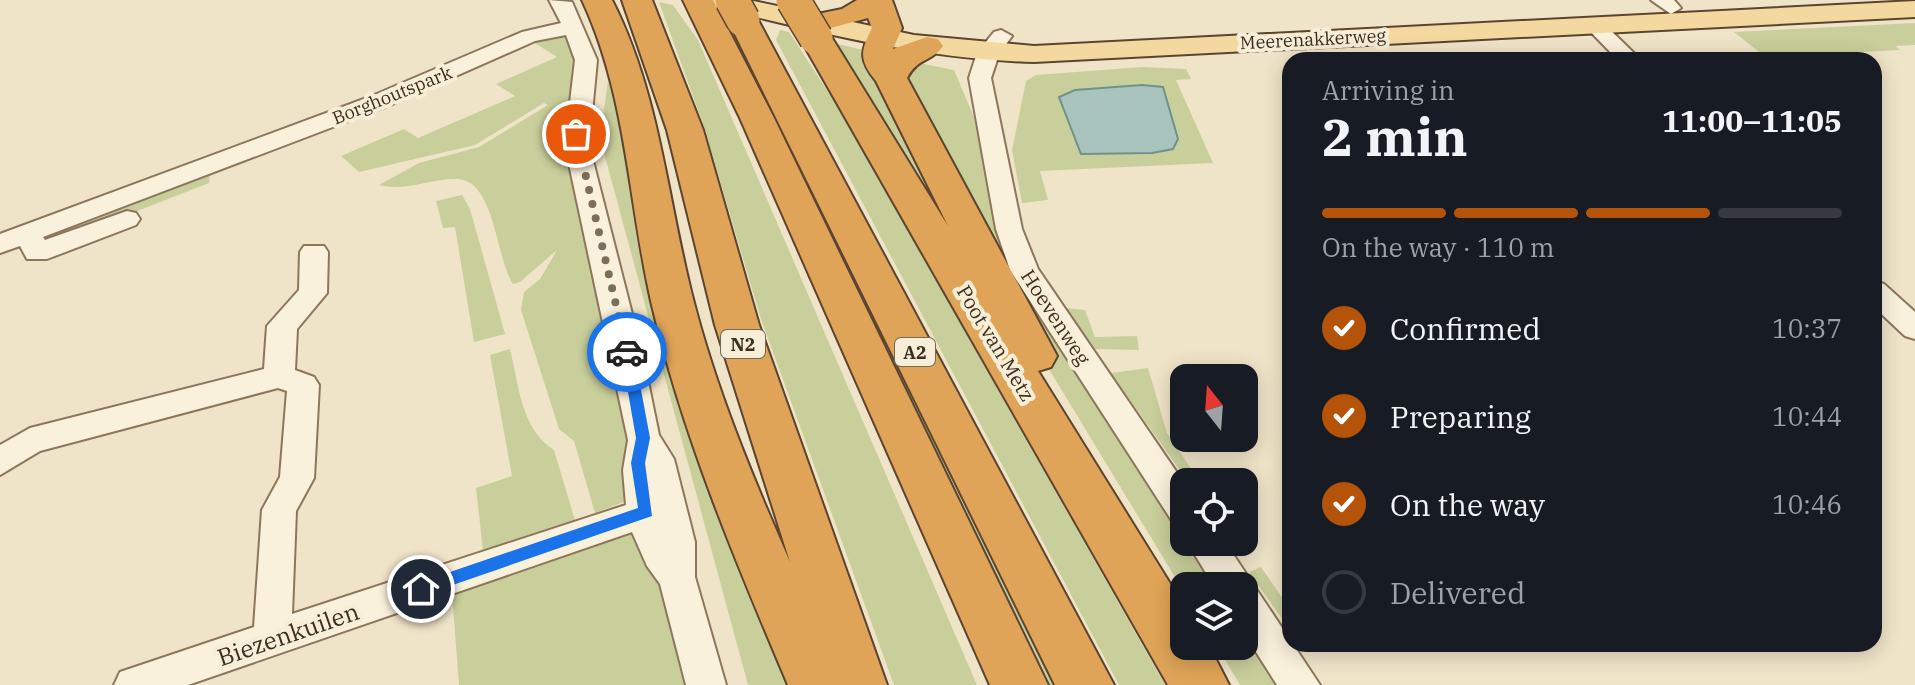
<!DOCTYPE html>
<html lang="en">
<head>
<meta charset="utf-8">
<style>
	:root { --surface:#171b24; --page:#242831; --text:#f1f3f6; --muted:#9ea1a6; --line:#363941; --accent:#b45309 }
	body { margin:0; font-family:"IBM Plex Serif",serif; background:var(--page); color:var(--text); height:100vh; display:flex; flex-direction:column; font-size:30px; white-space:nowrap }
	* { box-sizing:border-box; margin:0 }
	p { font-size:26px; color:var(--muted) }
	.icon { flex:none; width:44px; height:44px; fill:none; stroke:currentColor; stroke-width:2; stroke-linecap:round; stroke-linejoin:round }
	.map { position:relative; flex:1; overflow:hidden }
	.sheet { position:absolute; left:1282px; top:52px; width:600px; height:600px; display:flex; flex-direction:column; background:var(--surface); border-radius:24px; box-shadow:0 4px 20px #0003 }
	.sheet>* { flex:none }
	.needle { width:52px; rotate:343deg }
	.buttons { position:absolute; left:1170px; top:364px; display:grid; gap:16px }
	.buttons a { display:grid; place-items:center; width:88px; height:88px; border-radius:16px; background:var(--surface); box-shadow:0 4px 20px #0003; font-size:40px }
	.pin { position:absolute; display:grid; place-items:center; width:68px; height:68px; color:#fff; margin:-34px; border:4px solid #fff; border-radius:50%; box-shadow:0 2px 8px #0007 }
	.courier { position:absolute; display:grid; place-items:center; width:80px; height:80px; margin:-40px; border:6px solid #1a73e8; border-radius:50%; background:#fff; color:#222; box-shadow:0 2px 10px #0007 }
	.headline em { font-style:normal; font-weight:700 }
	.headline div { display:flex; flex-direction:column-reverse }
	.headline { display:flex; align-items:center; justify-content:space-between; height:136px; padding:0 40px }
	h1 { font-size:52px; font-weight:700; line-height:60px }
	.bar { display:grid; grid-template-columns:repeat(4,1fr); gap:12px 8px; align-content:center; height:96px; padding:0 40px }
	.bar i { height:10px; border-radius:6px; background:var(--line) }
	.bar .on { background:var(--accent) }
	.bar p { grid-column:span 4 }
	ol { padding:0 40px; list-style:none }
	li { display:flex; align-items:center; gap:24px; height:88px }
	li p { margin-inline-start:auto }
	li .icon { padding:8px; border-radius:50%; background:var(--accent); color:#fff; stroke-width:4 }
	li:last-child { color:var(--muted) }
	li i { width:44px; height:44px; border:4px solid var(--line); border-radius:50% }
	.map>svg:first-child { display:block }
</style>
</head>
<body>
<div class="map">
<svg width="1915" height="685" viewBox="0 0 1915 685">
	<rect width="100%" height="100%" fill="#f0e4c8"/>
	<g fill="#c9cf9b">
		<polygon points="659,2 673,5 698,40 977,685 894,685 761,319 704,127"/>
		<polygon points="716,15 733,19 1063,685 1038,685"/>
		<polygon points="593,23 807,685 748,685 600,138 608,81"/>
		<polygon points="1915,23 1915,45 1895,46 1900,50 1783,56 1788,60 1769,60 1734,32"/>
		<polygon points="780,30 789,32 836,104 1165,685 1119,685 776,40"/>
		<path d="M569 34 575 53 637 497 595 513 574 441 559 429 521 310 524 292 540 279 557 250 520 282 513 284C496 259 495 181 458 179 431 178 406 192 379 185L419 163 479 147 548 105 544 103 475 145 359 172 341 156 404 129 418 138 515 96 496 84 557 57 533 42Z"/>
		<polygon points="833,43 868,51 1027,361"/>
		<polygon points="914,62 954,70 974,117 996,229 1010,274 1214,586 1184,586 1184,592 1041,356 972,213 952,161 909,78 908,71"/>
		<polygon points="1142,67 1186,69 1191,79 1176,80 1213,163 1040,171 1048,200 1022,203 1012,150 1026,81 1036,75"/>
		<polygon points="202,174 210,175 209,183 53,244 40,241 44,234"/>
		<polygon points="462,195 470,209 505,334 474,342 455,227 443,228 436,201"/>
		<polygon points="1066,308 1085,310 1095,337 1137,336 1139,350 1094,349"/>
		<path d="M510 349C519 386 521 429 554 450L575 520 483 551 476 488 512 476 490 355Z"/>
		<polygon points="1148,368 1167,433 1200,482 1188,482 1111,373"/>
		<polygon points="645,525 688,685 459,685 452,593"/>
		<polygon points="1261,567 1290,609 1290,630 1249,572"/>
		<polygon points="1244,633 1278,685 1240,685 1217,646 1244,646"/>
	</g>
	<polygon fill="#a9c4bc" stroke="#6f938a" stroke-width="2" points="1142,85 1163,87 1178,139 1173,149 1152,153 1081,154 1059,97 1075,90"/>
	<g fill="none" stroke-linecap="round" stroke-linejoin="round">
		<defs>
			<g id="minor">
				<polygon points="549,0 572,2 597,60 589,145 643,357 659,435 674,459 695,542 695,577 726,685 686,685 660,584 647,566 632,532 188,685 114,685 120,672 254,627 262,510 280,477 287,391 278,388 40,451 0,475 0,445 30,428 264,369 267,326 299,290 300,252 304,246 324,246 328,252 327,293 297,329 295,370 314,377 319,385 314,478 296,511 292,614 626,505 623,470 628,440 565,145 575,60 566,35 535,41 388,106 43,237 45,240 127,211 136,213 140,219 136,225 47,259 27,259 20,246 0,253 0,234 372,96 522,32 561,23"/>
				<polygon points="1651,0 1674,0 1681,8 1671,14"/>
				<polygon points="1594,19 1601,21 1641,60 1618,60 1584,25"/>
				<polygon points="1001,30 1012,36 999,54 991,78 1022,229 1038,269 1184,483 1184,525 1172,521 1010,270 996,229 969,78 977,53 994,32"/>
				<polygon points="1874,281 1884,284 1915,312 1915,339 1905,336 1874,307"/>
				<polygon points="1187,542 1225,542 1320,685 1277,685 1244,633 1244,586 1214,586"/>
			</g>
			<path id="major" d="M704 0H749L914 35 1034 46 1915 1V17L1034 62C922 59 816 32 708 5Z"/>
			<g id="highway">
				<path d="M582 0H612C660 94 667 198 693 299 716 389 752 476 790 562L715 325 667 130 622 0H652L703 130 759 325 887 685H788C735 560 682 434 651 301 628 200 627 96 582 0Z"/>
				<polygon points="683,0 713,0 774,118 1048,685 990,685 740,118"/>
				<path d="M857 0H892L902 28 893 49 927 37 938 39 943 46C932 62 918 57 907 78L1057 356 1051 367 1038 371 1184 606V646H1209L1229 685H1168L800 38 808 31 799 23 803 17 842 9ZM868 18 872 28C860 52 859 60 876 81L948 226 832 38 823 30Z"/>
				<polygon points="743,11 754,14 758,20 1114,685 1055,685 728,20 732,14"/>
			</g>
		</defs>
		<use href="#minor" stroke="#8d765c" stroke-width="4"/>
		<use href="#major" stroke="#5b4430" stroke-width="4"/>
		<use href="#highway" stroke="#5b4430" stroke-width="4"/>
		<use href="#minor" fill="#faf1dc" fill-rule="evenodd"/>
		<use href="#major" fill="#f3d9a0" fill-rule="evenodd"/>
		<use href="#highway" fill="#e0a458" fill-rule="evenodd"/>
		<defs>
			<g id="highway-bridge">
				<polyline points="732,0 743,20"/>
				<polyline points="793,0 816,38"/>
			</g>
		</defs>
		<use href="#highway-bridge" stroke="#5b4430" stroke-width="36" stroke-linecap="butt"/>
		<use href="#highway-bridge" stroke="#e0a458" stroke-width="33"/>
	</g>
	<polygon fill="#1a73e8" points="627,347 634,352 650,438 645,463 652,516 421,596 415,594 415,584 638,508 631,463 636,438 621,352"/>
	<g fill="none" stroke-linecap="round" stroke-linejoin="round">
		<polyline stroke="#7c6e5b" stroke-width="8" stroke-dasharray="0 14.4" points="576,134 627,352"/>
	</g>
	<g text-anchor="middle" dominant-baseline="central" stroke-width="8" stroke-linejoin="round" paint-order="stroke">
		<g font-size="18" fill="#3d2e20" stroke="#f7eed8">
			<text transform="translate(1313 39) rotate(-3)">Meerenakkerweg</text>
			<text transform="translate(392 95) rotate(-22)">Borghoutspark</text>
		</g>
		<g fill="#f7eed8" stroke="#756857" stroke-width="2">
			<rect x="721" y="330" width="44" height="28" rx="6"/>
			<rect x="895" y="338" width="40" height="28" rx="6"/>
		</g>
		<g font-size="18" font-weight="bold" fill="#3d2e20">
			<text x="743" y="344">N2</text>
			<text x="915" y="352">A2</text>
		</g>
		<g font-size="20" fill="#3d2e20" stroke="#f7eed8">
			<text transform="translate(1056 317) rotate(57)">Hoevenweg</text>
			<text transform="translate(996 343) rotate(59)">Poot van Metz</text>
		</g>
		<g font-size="24" fill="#3d2e20" stroke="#f7eed8">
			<text transform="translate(288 634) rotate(-19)">Biezenkuilen</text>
		</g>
	</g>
</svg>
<div class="buttons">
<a><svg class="needle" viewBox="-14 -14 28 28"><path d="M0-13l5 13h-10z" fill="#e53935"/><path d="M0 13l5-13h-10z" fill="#9ea1a6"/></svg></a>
<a><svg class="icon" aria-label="locate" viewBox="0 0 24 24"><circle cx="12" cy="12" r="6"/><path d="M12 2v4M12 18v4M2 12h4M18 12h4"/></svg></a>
<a><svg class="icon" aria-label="layers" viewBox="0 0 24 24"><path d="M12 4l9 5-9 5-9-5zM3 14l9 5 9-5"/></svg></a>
</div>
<div class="pin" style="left:576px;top:134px;background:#ea580c"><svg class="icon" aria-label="bag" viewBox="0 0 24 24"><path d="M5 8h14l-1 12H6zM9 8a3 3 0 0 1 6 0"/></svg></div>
<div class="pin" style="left:421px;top:589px;background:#1f2937"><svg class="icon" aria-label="home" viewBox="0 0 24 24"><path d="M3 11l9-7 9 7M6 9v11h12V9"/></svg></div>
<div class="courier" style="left:627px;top:352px"><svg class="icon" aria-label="car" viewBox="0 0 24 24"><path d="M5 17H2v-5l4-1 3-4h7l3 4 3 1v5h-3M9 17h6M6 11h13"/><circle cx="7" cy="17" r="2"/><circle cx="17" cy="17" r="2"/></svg></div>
<section class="sheet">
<div class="headline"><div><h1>2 min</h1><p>Arriving in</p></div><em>11:00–11:05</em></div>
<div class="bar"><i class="on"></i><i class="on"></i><i class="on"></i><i></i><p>On the way · 110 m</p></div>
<ol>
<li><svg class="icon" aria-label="check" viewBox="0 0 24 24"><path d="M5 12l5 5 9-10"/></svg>Confirmed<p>10:37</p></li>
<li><svg class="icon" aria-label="check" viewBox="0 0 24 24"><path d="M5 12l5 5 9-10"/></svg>Preparing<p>10:44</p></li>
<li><svg class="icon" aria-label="check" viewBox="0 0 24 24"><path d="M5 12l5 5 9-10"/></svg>On the way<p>10:46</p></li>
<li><i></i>Delivered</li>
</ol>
</section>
</div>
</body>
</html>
